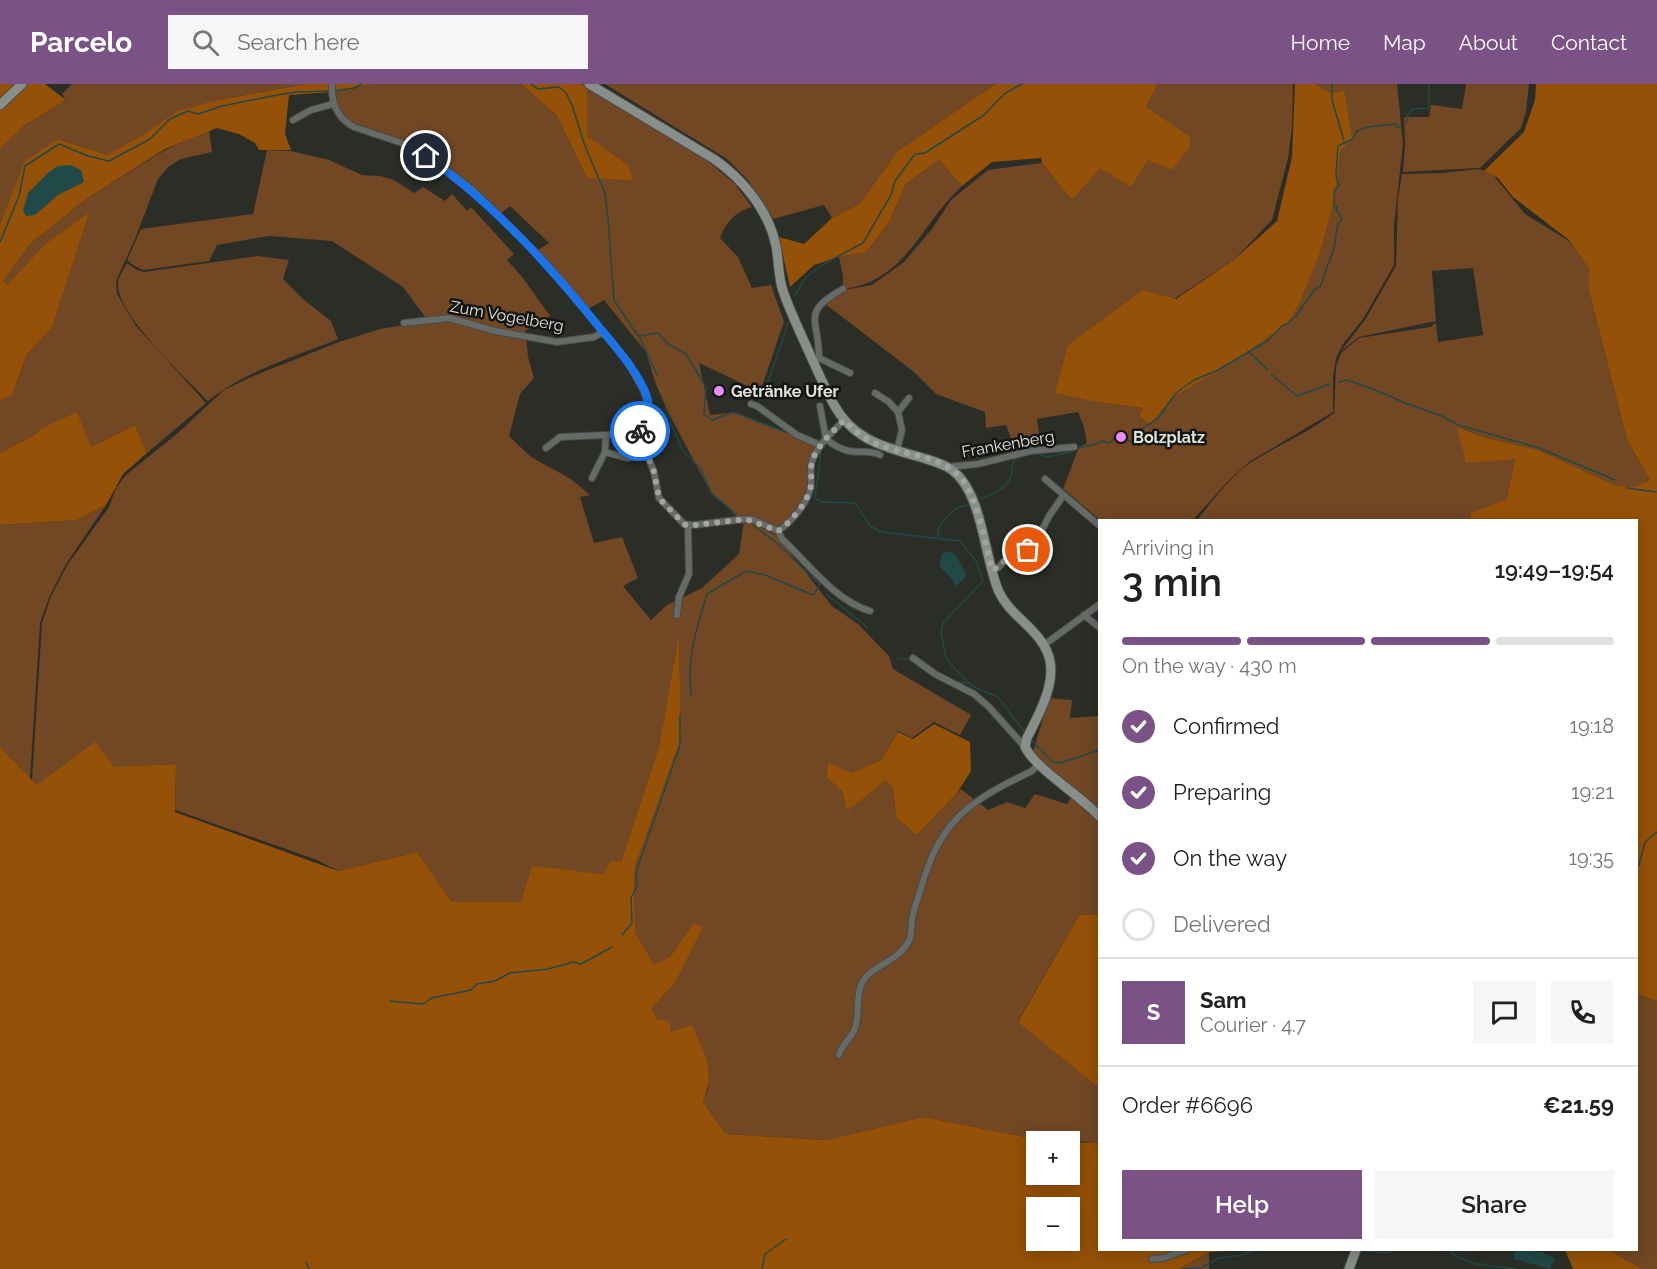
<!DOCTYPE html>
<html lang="en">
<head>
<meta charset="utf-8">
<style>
	:root { --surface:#fff; --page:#f6f6f6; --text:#202124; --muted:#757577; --line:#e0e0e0; --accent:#7b5285 }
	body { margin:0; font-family:Raleway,sans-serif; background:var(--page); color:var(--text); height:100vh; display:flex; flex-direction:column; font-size:22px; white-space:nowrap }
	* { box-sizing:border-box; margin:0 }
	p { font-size:20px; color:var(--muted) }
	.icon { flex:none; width:33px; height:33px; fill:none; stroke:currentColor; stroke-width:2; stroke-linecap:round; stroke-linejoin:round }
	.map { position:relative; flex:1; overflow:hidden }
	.panel { position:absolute; left:1098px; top:435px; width:540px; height:732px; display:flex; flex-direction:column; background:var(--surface); border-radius:0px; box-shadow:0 3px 15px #0003 }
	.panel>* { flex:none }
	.buttons { position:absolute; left:1026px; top:1047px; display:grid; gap:12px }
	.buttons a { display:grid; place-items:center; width:54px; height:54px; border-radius:0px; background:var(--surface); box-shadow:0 3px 15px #0003; font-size:30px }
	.pin { position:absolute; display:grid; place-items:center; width:51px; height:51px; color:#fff; margin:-26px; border:3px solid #fff; border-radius:50%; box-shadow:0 2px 6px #0007 }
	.courier { position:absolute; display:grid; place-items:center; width:60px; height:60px; margin:-30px; border:4px solid #1a73e8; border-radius:50%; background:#fff; color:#222; box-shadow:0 2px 8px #0007 }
	.headline em { font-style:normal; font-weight:600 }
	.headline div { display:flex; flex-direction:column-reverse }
	.headline { display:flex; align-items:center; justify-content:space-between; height:102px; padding:0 24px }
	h1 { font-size:39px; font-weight:600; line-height:45px }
	.bar { display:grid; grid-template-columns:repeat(4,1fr); gap:9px 6px; align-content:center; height:72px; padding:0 24px }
	.bar i { height:8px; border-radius:4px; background:var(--line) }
	.bar .selected { background:var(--accent) }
	.bar p { grid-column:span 4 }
	.line { display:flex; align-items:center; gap:15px; padding:0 24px; border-top:2px solid var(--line) }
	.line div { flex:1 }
	.round { display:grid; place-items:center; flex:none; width:63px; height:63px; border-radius:0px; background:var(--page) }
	ol { padding:0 24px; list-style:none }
	li { display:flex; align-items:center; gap:18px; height:66px }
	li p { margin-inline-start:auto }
	li .icon { padding:6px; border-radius:50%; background:var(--accent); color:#fff; stroke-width:4 }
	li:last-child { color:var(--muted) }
	li i { width:33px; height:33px; border:3px solid var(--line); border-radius:50% }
	.cta { display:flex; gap:12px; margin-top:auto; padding:12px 24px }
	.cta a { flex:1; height:69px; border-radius:0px; background:var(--accent); color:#fff; font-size:24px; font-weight:600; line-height:69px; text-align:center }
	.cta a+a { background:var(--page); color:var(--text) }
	header { display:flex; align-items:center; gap:36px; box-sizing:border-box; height:84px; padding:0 30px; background:var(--accent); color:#fff }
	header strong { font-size:28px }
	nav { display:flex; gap:33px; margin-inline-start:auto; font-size:21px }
	.search { width:420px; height:54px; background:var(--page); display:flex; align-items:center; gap:15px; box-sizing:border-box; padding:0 21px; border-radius:0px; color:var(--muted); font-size:22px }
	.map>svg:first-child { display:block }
</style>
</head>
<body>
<header>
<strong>Parcelo</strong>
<div class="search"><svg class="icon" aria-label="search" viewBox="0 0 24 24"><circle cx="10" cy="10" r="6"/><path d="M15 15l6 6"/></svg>Search here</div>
<nav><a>Home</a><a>Map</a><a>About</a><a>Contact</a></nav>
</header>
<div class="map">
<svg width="1657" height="1185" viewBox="0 0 1657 1185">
	<rect width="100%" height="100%" fill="#2b2d27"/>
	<g fill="#714724">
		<polygon points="72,0 305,0 213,17 107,71 58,55 0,141 0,65 25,41 66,16 62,10"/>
		<path d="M375 0H521L557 32 587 94 628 81 586 52 587 2 703 73 734 99 752 123C735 128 726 138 720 154L738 173 752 204 771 201 784 238 760 308 699 279 710 331 736 328 818 362C812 389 809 416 788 435 783 440 779 445 772 443 757 440 753 431 736 432L710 407 669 330 655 298 646 268 604 216 588 225 536 167 549 159 510 122 499 131 462 95 411 59 350 39 339 26 332 8Z"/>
		<polygon points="605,0 995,0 898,67 859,120 832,134 824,121 773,135 747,95 727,75"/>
		<polygon points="1158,0 1293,0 1292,44 1288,74 1272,136 1235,175 1174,215 1143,206 1097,318 1143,324 1139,332 1150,341 1172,314 1236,275 1288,239 1299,221 1319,169 1335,113 1343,6 1331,9 1315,0 1397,0 1403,60 1394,141 1394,181 1363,235 1343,260 1336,274 1333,293 1333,328 1249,378 1229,396 1193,436 1100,436 1065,406 1062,408 1079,363 1087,359 1084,343 1078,328 1037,335 1041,364 1016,368 1006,341 986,344 985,328 936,310 914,288 824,219 844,206 872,201 904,178 932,145 951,116 988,86 1042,79 1072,116 1146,23"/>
		<polygon points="1466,0 1529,0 1526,28 1521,44 1480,84 1403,88 1405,61 1404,33 1429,33 1431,21 1462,25"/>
		<polygon points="209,46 212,68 181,75 168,83 158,95 135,155 116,197 117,210 136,242 206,319 147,369 135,341 91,363 42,344 36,350 0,369 0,317 12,311 27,270 51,245 44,161 8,200 2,196 30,160 85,116 165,66"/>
		<polygon points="267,66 291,67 329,76 362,91 380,92 394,96 414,109 423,103 445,117 452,110 467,127 471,123 514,170 507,176 523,194 550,232 525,247 525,250 495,246 449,233 426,234 403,203 332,157 269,152 217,161 209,177 143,186 133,181 127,176 141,145 253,130"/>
		<path d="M939 76 962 102C921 139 906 198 843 205V192L839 173 866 168 889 138 906 100Z"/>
		<path d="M1480 85 1494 92 1525 130 1569 157 1590 184 1589 207 1627 356 1650 396 1635 404 1617 402 1538 366 1487 354 1458 343 1515 374 1508 415 1472 429 1470 436H1197C1213 417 1229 393 1250 379 1278 361 1308 349 1334 329L1336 283 1341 269 1359 254 1430 243 1436 239 1438 258 1483 251 1473 184 1432 187 1436 237 1359 253 1341 267 1365 236 1396 182 1398 114 1402 90 1442 89Z"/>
		<path d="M257 172 289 176 283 195 304 216 331 237 338 255C294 273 245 287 208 317 187 295 117 231 118 200 118 193 124 185 127 179L137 186 144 188Z"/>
		<polygon points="440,235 526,252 528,273 534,294 520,310 509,352 531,373 571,395 590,411 580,413 594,459 622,453 638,494 623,502 651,536 667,521 702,504 739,470 744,437 752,439 777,452 832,522 858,540 889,572 893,585 971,631 960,651 934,638 912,654 896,646 898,648 881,676 851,689 827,694 842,707 847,726 886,696 893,703 896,734 917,751 961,705 988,726 1007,718 1025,724 1035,710 1067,720 1074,709 1033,668 1049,614 1072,616 1070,634 1099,632 1099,830 1079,831 1018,937 1099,1004 1099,1058 1046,1057 923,1033 826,1056 726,1050 703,1018 708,1005 692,942 671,949 657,935 652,924 674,900 693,840 670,873 654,880 635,848 634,786 681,654 679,558 659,662 621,778 604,790 532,783 522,818 452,818 417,768 338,787 317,776 175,726 176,680 113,684 37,701 32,696 42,539 51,512 68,480 109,423 116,404 126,391 179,348 224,306 251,293 339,258 380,245"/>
		<polygon points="106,421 66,480 50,511 40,539 30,694 0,663 0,441 77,436"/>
		<polygon points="1637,909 1657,917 1657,1185 1642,1185 1609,1166 1636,1166"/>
		<polygon points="1209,1168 1209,1185 1179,1185"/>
	</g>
	<g fill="#955107" fill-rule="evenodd">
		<polygon points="0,0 45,0 66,16 25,41 0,65"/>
		<polygon points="305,0 375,0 332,8 289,11 285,50 291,66 259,66 255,59 239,50 217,44 165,65 85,116 30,160 3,197 8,200 44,161 89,129 51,245 27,270 12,311 0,317 0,141 25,77 58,55 107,71 143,51 178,27 213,17"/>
		<polygon points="521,0 581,0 587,2 587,52 628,81 633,96 587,94 557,32"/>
		<polygon points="995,0 1158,0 1146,23 1190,53 1190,63 1172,86 1148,76 1131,103 1100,84 1072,116 1042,79 1041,74 992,78 962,102 939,76 906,100 889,138 866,168 839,173 814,181 790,203 779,153 804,160 832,134 859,120 898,67"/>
		<polygon points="1295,0 1315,0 1331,9 1344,6 1352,53 1340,68 1335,113 1320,168 1299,221 1288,239 1237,275 1172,314 1150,341 1139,332 1143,324 1097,318 1055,309 1068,261 1143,206 1176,215 1235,175 1277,137 1292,73"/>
		<polygon points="1536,0 1657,0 1657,917 1636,909 1636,436 1470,436 1471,429 1507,415 1515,375 1466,379 1457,343 1487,354 1538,366 1617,402 1635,403 1650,396 1627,356 1589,207 1589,184 1569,156 1513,113 1498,94 1484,87 1524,48 1535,16"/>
		<polygon points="77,328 91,363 135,341 147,369 123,390 106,421 77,436 0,441 0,369 36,350 42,344"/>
		<path d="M679 553 681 654 634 786 635 848 654 880 670 873 693 840 703 843 674 900 652 924 657 935 669 937 671 948 692 941C705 970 715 986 703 1018L726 1050 826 1056 923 1033 1046 1057 1036 1058V1090H1070V1059L1099 1058 1100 1166H1235L1209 1168 1179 1185H0V663L37 701 95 658 114 683 176 680 175 728 338 787 417 768 452 818H521L532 782 604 790 610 777 621 778 659 662ZM1036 1124H1070V1156H1036Z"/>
		<polygon points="934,640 970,658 971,687 957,709 917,751 896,734 893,704 886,696 847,727 842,707 827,694 828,679 851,689 881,676 898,648 913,655"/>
		<polygon points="1099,830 1100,830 1099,1004 1018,938 1079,831"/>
		<polygon points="1565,1166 1609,1166 1642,1185 1573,1185"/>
	</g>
	<g fill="#204947">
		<polygon points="71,81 81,86 84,98 58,111 35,131 26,132 23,127 28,109 49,88 58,82"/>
		<polygon points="946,467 955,470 966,489 964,495 956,502 952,495 939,482 942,470"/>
		<polygon points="1516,1166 1542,1168 1555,1175 1550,1185 1514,1175 1513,1171"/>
	</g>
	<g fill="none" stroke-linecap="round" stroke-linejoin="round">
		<g stroke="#204947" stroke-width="1.5">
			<polyline points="531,0 538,5 559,3 566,9 572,21 585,62 605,109 608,134 614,216 638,252 658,249 668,260 686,270 706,303 704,330 712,336 733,328 788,349"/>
			<polyline points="1332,0 1332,16 1344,57"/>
			<polyline points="334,7 354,4 362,0"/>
			<polyline points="1406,39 1408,30 1413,25 1429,24 1429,0"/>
			<polyline points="0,158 19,112 25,82 59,60 88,72 109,77 150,55 170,35 188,27 198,30 222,22 272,12 296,8 329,7"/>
			<polyline points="795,211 806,193 824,180 863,159 891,111 895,97 915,70 925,69 984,31 1004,10 1022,0"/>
			<polyline points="639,252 657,291"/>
			<polyline points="1248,267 1267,285"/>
			<polyline points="1272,291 1297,312 1330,300"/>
			<polyline points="1339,298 1347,296 1373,305 1405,319 1442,332 1458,341 1539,364 1615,396"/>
			<polyline points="763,313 788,239"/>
			<polyline points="665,324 682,366 700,384 712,410 736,430"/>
			<path d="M1080 364C1087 360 1095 363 1101 357L1110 359 1113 355 1132 357 1138 353 1140 346 1158 334 1176 309 1194 296 1218 286 1267 257 1283 241 1287 240 1296 232 1315 205 1320 203 1334 164 1338 139 1342 136 1339 129 1336 126 1337 123 1334 122V107L1339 101 1336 92 1338 62 1353 55 1357 47 1368 43 1395 40 1398 44 1400 43"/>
			<polyline points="821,367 815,414 821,418 855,419 870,442 882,448 960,457 976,477 983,497 943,539 941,549 946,573 953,583 972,602 998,613 1025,649"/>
			<polyline points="1038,369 1045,373 1072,368"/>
			<polyline points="1627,404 1656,408"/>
			<path d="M981 415C991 411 1008 404 1011 392 1013 385 1011 380 1016 374"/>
			<path d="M939 454 938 446C945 434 953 422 968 421"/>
			<polyline points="826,510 867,543"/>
			<polyline points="898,575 911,575"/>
			<polyline points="959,597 969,600"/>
			<path d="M691 611C687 573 696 546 707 510L746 487 765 491 813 511 820 501 778 460 754 442"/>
			<polyline points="1030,655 1053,678 1060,679 1100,666"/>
			<polyline points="1639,781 1645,758 1657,748"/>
			<polyline points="622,851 632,839 631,814 637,802 636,788 680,661 680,631"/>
			<polyline points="390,917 423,920 432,914 471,906 477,900 495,897 510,889 548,885 573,878 581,880 612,863"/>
			<polyline points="1359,1166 1387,1169 1393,1166"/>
			<path d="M1449 1166C1465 1183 1493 1181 1516 1185"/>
			<polyline points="306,1178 309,1185"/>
			<polyline points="762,1185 765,1170 786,1155"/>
			<polyline points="1182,1185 1201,1184 1219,1174 1243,1171 1255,1166"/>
		</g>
		<defs>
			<g id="minor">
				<path d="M332 0C331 19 337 34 354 43L408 61 442 83 474 107 546 179 627 277 644 307 649 325 639 350 654 388 659 414 684 440 693 441 746 435 754 436 778 447C791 438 809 418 811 401 811 393 810 385 812 377 818 360 832 349 844 336"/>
				<polyline points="293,36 311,26 333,20"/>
				<polyline points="404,239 449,234 495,247 557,258 594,253 603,248"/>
				<polyline points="819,274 850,289"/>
				<path d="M813 277 819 274C819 234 800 229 843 205"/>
				<polyline points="875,309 889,318 898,328"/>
				<polyline points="751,320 757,322 797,351 820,361"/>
				<path d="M820 322 826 355C833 361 840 365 849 367 860 369 871 366 880 371"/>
				<polyline points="639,350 606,351 605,368 627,374 646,371"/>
				<polyline points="546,364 560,353 606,351"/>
				<polyline points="897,366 902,346 898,328 909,314"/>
				<polyline points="947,383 978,380 1031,367 1074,363"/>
				<polyline points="592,394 605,368"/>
				<polyline points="1045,395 1100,442"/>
				<path d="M778 447 782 455C808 479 835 517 870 527"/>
				<polyline points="992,486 999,483 1009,472 1025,468 1036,458 1049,432 1063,412"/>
				<polyline points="677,531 679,513 689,490 688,442"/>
				<polyline points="1084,531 1100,544"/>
				<polyline points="1044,561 1100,520"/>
				<polyline points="913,574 935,590 974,610 989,623 1025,663"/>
				<path d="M839 971C841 961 851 955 855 944 860 931 855 912 862 899 871 881 897 879 909 857 912 851 911 842 912 835 914 824 918 814 921 804 941 734 970 717 1032 687L1039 680"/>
				<polyline points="1152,1175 1163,1174 1186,1166"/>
			</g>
			<g id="secondary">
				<path d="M589 0 714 75C743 95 769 127 776 162 779 177 778 192 783 207 790 227 799 246 808 266 816 284 824 302 833 319 853 357 885 363 923 374 933 377 944 380 952 386 983 409 984 474 999 508 1011 534 1044 547 1050 577 1055 602 1038 632 1027 654L1025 663C1036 685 1080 711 1100 733"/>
				<polyline points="0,21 22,0"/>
				<polyline points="1349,1185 1356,1166"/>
			</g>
		</defs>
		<use href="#minor" stroke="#484a45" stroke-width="8"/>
		<use href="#secondary" stroke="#484a45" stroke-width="11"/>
		<use href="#minor" stroke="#676b68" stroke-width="6"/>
		<use href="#secondary" stroke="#888e8a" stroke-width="9"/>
	</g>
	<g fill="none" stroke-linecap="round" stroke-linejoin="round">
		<path stroke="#a2a49f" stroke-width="6" stroke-dasharray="0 10.8" d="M640 347 639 350 654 388 659 414 684 440 688 442 746 435 778 447C791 438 809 417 811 401 812 393 810 385 812 377 818 360 832 349 844 336 851 343 857 349 865 354 895 373 942 367 964 398 979 421 985 459 992 486L999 483 1009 472 1028 466"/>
		<path stroke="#1a73e8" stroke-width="8" d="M426 72C494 120 548 180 600 244 616 263 642 293 648 316 650 327 644 337 640 347"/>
	</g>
	<g fill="#ea8dfc" stroke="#141512" stroke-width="2">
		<circle cx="719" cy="307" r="6"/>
		<circle cx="1121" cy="353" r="6"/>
	</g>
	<g text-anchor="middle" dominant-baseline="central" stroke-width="5" stroke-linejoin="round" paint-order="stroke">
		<g font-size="16" fill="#e2e4e0" stroke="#141512">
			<text transform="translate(507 232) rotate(10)">Zum Vogelberg</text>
			<text transform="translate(1008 360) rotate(-10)">Frankenberg</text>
		</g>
		<g font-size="16" font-weight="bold" fill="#e2e4e0" stroke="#141512" text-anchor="start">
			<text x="731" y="307">Getränke Ufer</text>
			<text x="1133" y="353">Bolzplatz</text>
		</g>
	</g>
</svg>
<div class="buttons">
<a>+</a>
<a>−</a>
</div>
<div class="pin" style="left:1028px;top:466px;background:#ea580c"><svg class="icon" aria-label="bag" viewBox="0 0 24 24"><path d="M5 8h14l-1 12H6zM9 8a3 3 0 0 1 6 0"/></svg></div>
<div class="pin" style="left:426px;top:72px;background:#1f2937"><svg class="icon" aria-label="home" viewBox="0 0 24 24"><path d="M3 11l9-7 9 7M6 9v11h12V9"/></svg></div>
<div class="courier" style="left:640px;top:347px"><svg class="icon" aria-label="bike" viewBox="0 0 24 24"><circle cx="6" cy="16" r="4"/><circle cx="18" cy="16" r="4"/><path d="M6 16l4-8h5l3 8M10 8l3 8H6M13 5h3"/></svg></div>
<section class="panel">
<div class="headline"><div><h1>3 min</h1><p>Arriving in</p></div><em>19:49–19:54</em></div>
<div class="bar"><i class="selected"></i><i class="selected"></i><i class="selected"></i><i></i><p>On the way · 430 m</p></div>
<ol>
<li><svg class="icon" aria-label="check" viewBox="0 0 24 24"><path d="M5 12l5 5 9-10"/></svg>Confirmed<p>19:18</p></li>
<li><svg class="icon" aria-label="check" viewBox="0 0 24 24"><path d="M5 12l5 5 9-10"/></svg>Preparing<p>19:21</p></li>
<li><svg class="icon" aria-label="check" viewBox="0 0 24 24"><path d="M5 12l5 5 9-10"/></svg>On the way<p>19:35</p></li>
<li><i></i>Delivered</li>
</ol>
<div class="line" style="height:108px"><b class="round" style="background:var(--accent);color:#fff">S</b><div><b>Sam</b><p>Courier · 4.7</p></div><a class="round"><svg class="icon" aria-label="chat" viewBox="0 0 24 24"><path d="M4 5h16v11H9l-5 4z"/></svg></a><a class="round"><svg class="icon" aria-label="phone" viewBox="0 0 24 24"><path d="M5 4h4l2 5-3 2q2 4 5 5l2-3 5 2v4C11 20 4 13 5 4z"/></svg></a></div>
<div class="line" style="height:78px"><div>Order #6696</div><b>€21.59</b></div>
<div class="cta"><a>Help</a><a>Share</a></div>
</section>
</div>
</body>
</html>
